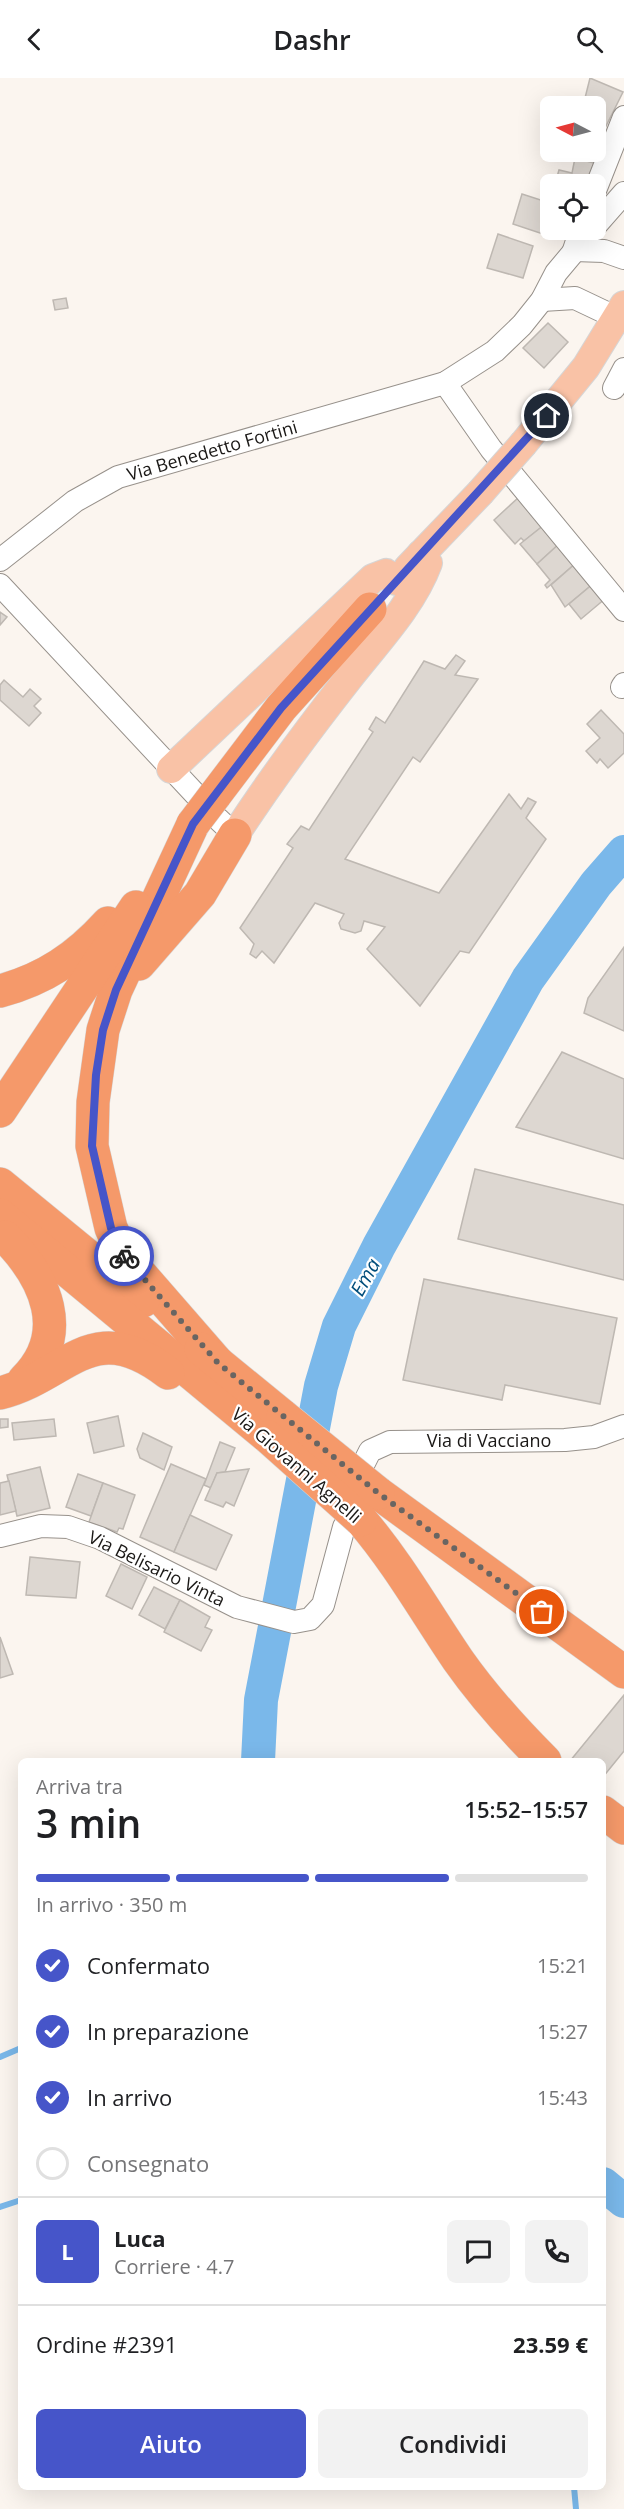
<!DOCTYPE html>
<html lang="it">
<head>
<meta charset="utf-8">
<style>
	:root { --surface:#fff; --page:#f2f2f2; --text:#202124; --muted:#757577; --line:#e0e0e0; --accent:#4655c9 }
	body { margin:0; font-family:"Open Sans",sans-serif; background:var(--page); color:var(--text); height:100vh; display:flex; flex-direction:column; font-size:22px; white-space:nowrap }
	* { box-sizing:border-box; margin:0 }
	p { font-size:20px; color:var(--muted) }
	.icon { flex:none; width:33px; height:33px; fill:none; stroke:currentColor; stroke-width:2; stroke-linecap:round; stroke-linejoin:round }
	.map { position:relative; flex:1; overflow:hidden }
	.sheet { position:absolute; left:18px; top:1680px; width:588px; height:732px; display:flex; flex-direction:column; background:var(--surface); border-radius:9px; box-shadow:0 6px 24px #0002 }
	.sheet>* { flex:none }
	.needle { width:39px; rotate:276deg }
	.buttons { position:absolute; left:540px; top:18px; display:grid; gap:12px }
	.buttons a { display:grid; place-items:center; width:66px; height:66px; border-radius:9px; background:var(--surface); box-shadow:0 6px 24px #0002; font-size:30px }
	.pin { position:absolute; display:grid; place-items:center; width:51px; height:51px; color:#fff; margin:-26px; border:3px solid #fff; border-radius:50%; box-shadow:0 2px 6px #0007 }
	.courier { position:absolute; display:grid; place-items:center; width:60px; height:60px; margin:-30px; border:4px solid #4655c9; border-radius:50%; background:#fff; color:#222; box-shadow:0 2px 8px #0007 }
	.headline em { font-style:normal; font-weight:600 }
	.headline div { display:flex; flex-direction:column-reverse }
	.headline { display:flex; align-items:center; justify-content:space-between; height:102px; padding:0 18px }
	h1 { font-size:39px; font-weight:600; line-height:45px }
	.bar { display:grid; grid-template-columns:repeat(4,1fr); gap:9px 6px; align-content:center; height:72px; padding:0 18px }
	.bar i { height:8px; border-radius:4px; background:var(--line) }
	.bar .current { background:var(--accent) }
	.bar p { grid-column:span 4 }
	.line { display:flex; align-items:center; gap:15px; padding:0 18px; border-top:2px solid var(--line) }
	.line div { flex:1 }
	.round { display:grid; place-items:center; flex:none; width:63px; height:63px; border-radius:9px; background:var(--page) }
	ol { padding:0 18px; list-style:none }
	li { display:flex; align-items:center; gap:18px; height:66px }
	li p { margin-inline-start:auto }
	li .icon { padding:6px; border-radius:50%; background:var(--accent); color:#fff; stroke-width:4 }
	li:last-child { color:var(--muted) }
	li i { width:33px; height:33px; border:3px solid var(--line); border-radius:50% }
	.primary-button { display:flex; gap:12px; margin-top:auto; padding:12px 18px }
	.primary-button a { flex:1; height:69px; border-radius:9px; background:var(--accent); color:#fff; font-size:24px; font-weight:600; line-height:69px; text-align:center }
	.primary-button a+a { background:var(--page); color:var(--text) }
	header { display:flex; justify-content:space-between; align-items:center; height:78px; padding:0 18px; background:var(--surface); font-size:27px; font-weight:600 }
	.map>svg:first-child { display:block }
</style>
</head>
<body>
<header><svg class="icon" aria-label="back" viewBox="0 0 24 24"><path d="M15 5l-7 7 7 7"/></svg>Dashr<svg class="icon" aria-label="search" viewBox="0 0 24 24"><circle cx="10" cy="10" r="6"/><path d="M15 15l6 6"/></svg></header>
<div class="map">
<svg width="624" height="2431" viewBox="0 0 624 2431">
	<rect width="100%" height="100%" fill="#fbf5ef"/>
	<g fill="none" stroke-linecap="round" stroke-linejoin="round">
		<g stroke="#7ab8ea" stroke-width="6">
			<polyline points="0,1979 21,1970"/>
			<polyline points="0,2129 21,2122"/>
			<polyline points="574,2409 576,2431"/>
		</g>
		<g stroke="#7ab8ea" stroke-width="34">
			<polyline points="258,1683 261,1622 321,1308 339,1248 379,1168 528,901 596,806 624,774"/>
			<polyline points="603,2106 624,2123"/>
		</g>
	</g>
	<g fill="#ddd7d1" stroke="#beb8b2" stroke-width="1.5">
		<polygon points="590,0 623,14 603,54 596,51 596,28 583,28"/>
		<polygon points="596,51 603,54 594,85 556,74 596,74"/>
		<polygon points="575,80 594,85 589,106 555,106 559,92 572,95"/>
		<polygon points="522,116 550,125 549,158 513,146"/>
		<polygon points="498,156 533,168 523,200 487,190"/>
		<polygon points="66,220 68,230 55,232 53,222"/>
		<polygon points="548,245 568,264 544,290 523,270"/>
		<polygon points="519,419 544,447 524,463 521,460 515,466 494,442"/>
		<polygon points="544,447 560,465 537,486 520,466"/>
		<polygon points="560,465 576,485 547,510 545,507 550,502 537,486"/>
		<polygon points="576,485 594,505 565,529 551,507"/>
		<polygon points="594,505 606,520 581,541 569,526"/>
		<polygon points="0,534 7,539 0,547"/>
		<polygon points="456,577 465,583 455,597 478,601 420,684 413,679 345,781 439,815 509,716 521,731 528,720 536,724 526,740 546,761 469,875 460,873 420,928 367,871 385,849 364,843 361,853 355,855 341,851 339,845 344,836 315,825 274,885 262,873 256,880 250,876 254,866 240,850 293,770 287,766 301,748 309,752 373,654 369,651 376,639 385,645 424,583 445,591"/>
		<polygon points="4,602 23,619 30,611 41,621 34,628 41,635 29,648 0,622 0,607"/>
		<polygon points="601,632 624,656 624,675 608,690 600,681 597,685 586,673 600,660 587,646"/>
		<polygon points="624,869 624,953 584,935 588,920"/>
		<polygon points="562,974 624,1001 624,1081 516,1049"/>
		<polygon points="475,1091 624,1127 624,1202 458,1161"/>
		<polygon points="424,1201 617,1240 600,1326 505,1307 502,1322 403,1302"/>
		<polygon points="118,1338 124,1368 94,1375 87,1345"/>
		<polygon points="0,1341 8,1341 8,1349 0,1350"/>
		<polygon points="54,1341 56,1358 14,1362 12,1345"/>
		<polygon points="143,1355 172,1369 164,1392 140,1380 137,1371"/>
		<polygon points="220,1364 235,1370 225,1394 217,1395 211,1410 204,1407"/>
		<polygon points="171,1386 206,1401 174,1474 140,1459"/>
		<polygon points="40,1389 50,1430 17,1438 7,1397"/>
		<polygon points="249,1391 234,1428 226,1424 223,1429 205,1422 217,1395"/>
		<polygon points="78,1396 103,1405 91,1438 66,1429"/>
		<polygon points="9,1403 16,1433 0,1437 0,1405"/>
		<polygon points="103,1405 135,1417 123,1451 119,1450 117,1454 89,1444"/>
		<polygon points="190,1437 232,1457 216,1492 174,1474"/>
		<polygon points="30,1479 80,1484 76,1520 26,1517"/>
		<polygon points="121,1486 147,1499 132,1531 106,1518"/>
		<polygon points="154,1509 180,1522 165,1551 139,1537"/>
		<polygon points="180,1522 210,1539 205,1549 212,1552 201,1573 164,1554"/>
		<polygon points="0,1559 13,1596 0,1600"/>
		<polygon points="624,1617 624,1673 603,1699 603,1683 570,1683"/>
	</g>
	<g fill="none" stroke-linecap="round" stroke-linejoin="round">
		<defs>
			<g id="minor">
				<polyline points="596,110 624,39"/>
				<polyline points="596,147 624,115"/>
				<polyline points="577,163 574,172 604,173 624,180"/>
				<polyline points="542,222 575,220 615,239"/>
				<polyline points="445,305 491,371 624,532"/>
				<polyline points="614,310 624,291"/>
				<polyline points="0,482 75,423 118,399 445,305 495,273 522,247 542,222 556,195 592,152"/>
				<polyline points="0,507 197,718"/>
				<polyline points="622,609 624,606"/>
				<polyline points="218,741 235,757"/>
				<polyline points="363,1387 370,1373 390,1364 565,1362 594,1359 624,1348"/>
				<polyline points="0,1458 41,1448 68,1449 100,1460 237,1529 294,1544 310,1541 323,1527 344,1449"/>
			</g>
			<g id="major">
				<polyline points="524,365 586,289 624,227"/>
				<polyline points="408,490 480,415"/>
				<polyline points="171,691 373,500 386,495 396,503"/>
				<path d="M235 757C270 703 308 652 348 601 376 565 412 528 428 485L421 476"/>
			</g>
			<g id="highway">
				<polyline points="215,717 281,630 370,531"/>
				<polyline points="193,746 116,912 103,952 93,1024 92,1068 111,1150 123,1176 218,1285"/>
				<polyline points="139,886 200,816 235,757"/>
				<path d="M0 913C45 901 77 879 108 845"/>
				<polyline points="0,1033 136,829"/>
				<polyline points="0,1106 143,1223"/>
				<polyline points="0,1137 268,1359"/>
				<path d="M5 1159C46 1200 71 1256 24 1302"/>
				<polyline points="201,1271 283,1338"/>
				<path d="M0 1315C68 1298 91 1236 168 1295"/>
				<polyline points="378,1415 624,1594"/>
				<path d="M361 1442C398 1485 426 1535 458 1582 484 1619 513 1651 545 1683"/>
				<polyline points="603,1734 624,1750"/>
			</g>
		</defs>
		<use href="#minor" stroke="#97918b" stroke-width="24"/>
		<use href="#major" stroke="#d6d5d5" stroke-width="30"/>
		<use href="#highway" stroke="#d6d5d5" stroke-width="34"/>
		<use href="#minor" stroke="#fff" stroke-width="22"/>
		<use href="#major" stroke="#f9c2a6" stroke-width="28"/>
		<use href="#highway" stroke="#f5996a" stroke-width="33"/>
		<defs>
			<polyline id="major-bridge" points="480,415 524,365"/>
			<g id="highway-bridge">
				<polyline points="193,746 215,717"/>
				<polyline points="283,1338 378,1415"/>
				<polyline points="268,1359 361,1442"/>
			</g>
		</defs>
		<use href="#major-bridge" stroke="#d6d5d5" stroke-width="30" stroke-linecap="butt"/>
		<use href="#highway-bridge" stroke="#d6d5d5" stroke-width="34" stroke-linecap="butt"/>
		<use href="#major-bridge" stroke="#f9c2a6" stroke-width="28"/>
		<use href="#highway-bridge" stroke="#f5996a" stroke-width="33"/>
	</g>
	<g fill="none" stroke-linecap="round" stroke-linejoin="round">
		<polyline stroke="#696562" stroke-width="6" stroke-dasharray="0 10.8" points="124,1178 218,1285 378,1415 542,1534"/>
		<polyline stroke="#4655c9" stroke-width="8" points="124,1178 111,1150 92,1068 96,997 103,952 116,912 193,746 281,630 547,338"/>
	</g>
	<g text-anchor="middle" dominant-baseline="central" stroke-width="4.5" stroke-linejoin="round" paint-order="stroke">
		<g font-size="18" fill="#1a1816" stroke="#fff">
			<text transform="translate(212 372) rotate(-16)">Via Benedetto Fortini</text>
			<text x="489" y="1362">Via di Vacciano</text>
			<text transform="translate(297 1387) rotate(41)">Via Giovanni Agnelli</text>
			<text transform="translate(157 1490) rotate(26)">Via Belisario Vinta</text>
		</g>
		<g font-size="20" font-style="italic" fill="#004d7b" stroke="#fff">
			<text transform="translate(365 1199) rotate(-61)">Ema</text>
		</g>
	</g>
</svg>
<div class="buttons">
<a><svg class="needle" viewBox="-14 -14 28 28"><path d="M0-13l5 13h-10z" fill="#e53935"/><path d="M0 13l5-13h-10z" fill="#757577"/></svg></a>
<a><svg class="icon" aria-label="locate" viewBox="0 0 24 24"><circle cx="12" cy="12" r="6"/><path d="M12 2v4M12 18v4M2 12h4M18 12h4"/></svg></a>
</div>
<div class="pin" style="left:542px;top:1534px;background:#ea580c"><svg class="icon" aria-label="bag" viewBox="0 0 24 24"><path d="M5 8h14l-1 12H6zM9 8a3 3 0 0 1 6 0"/></svg></div>
<div class="pin" style="left:547px;top:338px;background:#1f2937"><svg class="icon" aria-label="home" viewBox="0 0 24 24"><path d="M3 11l9-7 9 7M6 9v11h12V9"/></svg></div>
<div class="courier" style="left:124px;top:1178px"><svg class="icon" aria-label="bike" viewBox="0 0 24 24"><circle cx="6" cy="16" r="4"/><circle cx="18" cy="16" r="4"/><path d="M6 16l4-8h5l3 8M10 8l3 8H6M13 5h3"/></svg></div>
<section class="sheet">
<div class="headline"><div><h1>3 min</h1><p>Arriva tra</p></div><em>15:52–15:57</em></div>
<div class="bar"><i class="current"></i><i class="current"></i><i class="current"></i><i></i><p>In arrivo · 350 m</p></div>
<ol>
<li><svg class="icon" aria-label="check" viewBox="0 0 24 24"><path d="M5 12l5 5 9-10"/></svg>Confermato<p>15:21</p></li>
<li><svg class="icon" aria-label="check" viewBox="0 0 24 24"><path d="M5 12l5 5 9-10"/></svg>In preparazione<p>15:27</p></li>
<li><svg class="icon" aria-label="check" viewBox="0 0 24 24"><path d="M5 12l5 5 9-10"/></svg>In arrivo<p>15:43</p></li>
<li><i></i>Consegnato</li>
</ol>
<div class="line" style="height:108px"><b class="round" style="background:var(--accent);color:#fff">L</b><div><b>Luca</b><p>Corriere · 4.7</p></div><a class="round"><svg class="icon" aria-label="chat" viewBox="0 0 24 24"><path d="M4 5h16v11H9l-5 4z"/></svg></a><a class="round"><svg class="icon" aria-label="phone" viewBox="0 0 24 24"><path d="M5 4h4l2 5-3 2q2 4 5 5l2-3 5 2v4C11 20 4 13 5 4z"/></svg></a></div>
<div class="line" style="height:78px"><div>Ordine #2391</div><b>23.59 €</b></div>
<div class="primary-button"><a>Aiuto</a><a>Condividi</a></div>
</section>
</div>
</body>
</html>
